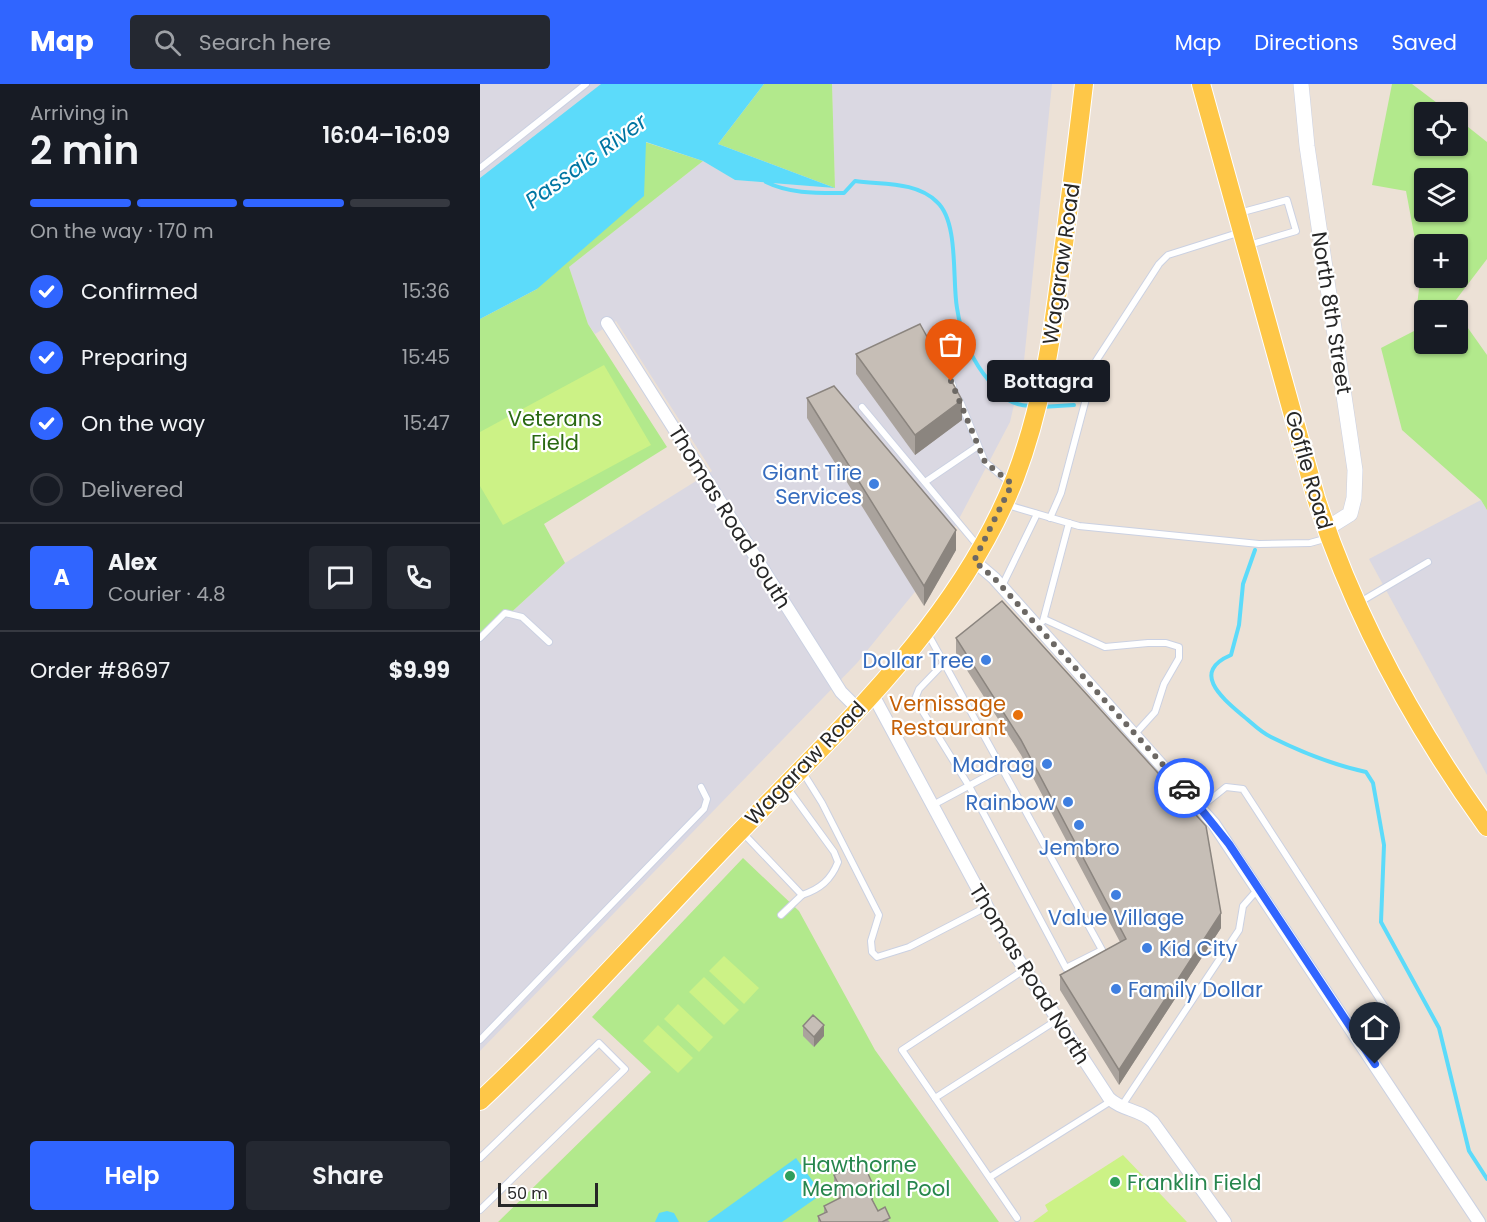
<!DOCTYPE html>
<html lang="en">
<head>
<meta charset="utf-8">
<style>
	:root { --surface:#171b24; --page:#242831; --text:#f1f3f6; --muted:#9ea1a6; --line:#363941; --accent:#3065ff }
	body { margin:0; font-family:Poppins,sans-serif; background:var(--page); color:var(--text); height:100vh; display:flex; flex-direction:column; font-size:22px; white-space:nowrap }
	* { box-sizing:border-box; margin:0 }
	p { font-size:20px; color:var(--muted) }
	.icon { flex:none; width:33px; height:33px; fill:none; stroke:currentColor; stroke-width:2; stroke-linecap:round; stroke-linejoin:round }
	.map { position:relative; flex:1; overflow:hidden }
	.side { display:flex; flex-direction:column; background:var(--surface); width:480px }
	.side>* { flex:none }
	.controls { position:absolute; left:934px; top:18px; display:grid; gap:12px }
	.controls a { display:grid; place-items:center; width:54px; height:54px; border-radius:6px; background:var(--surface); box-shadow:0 2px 4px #0004; font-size:30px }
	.scale { position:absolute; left:18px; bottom:15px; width:100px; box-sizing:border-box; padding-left:6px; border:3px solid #272727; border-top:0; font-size:16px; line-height:21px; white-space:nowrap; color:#272727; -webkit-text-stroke:4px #fff; paint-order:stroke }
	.pin { position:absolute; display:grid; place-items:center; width:51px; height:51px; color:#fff; margin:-62px -26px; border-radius:50% 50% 50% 0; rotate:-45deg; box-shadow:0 0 6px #0007 }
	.pin .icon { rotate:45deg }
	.courier { position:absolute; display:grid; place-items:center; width:60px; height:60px; margin:-30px; border:4px solid #3065ff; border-radius:50%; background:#fff; color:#222; box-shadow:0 2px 8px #0007 }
	.bubble { position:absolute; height:42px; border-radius:6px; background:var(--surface); box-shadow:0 2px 4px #0004; font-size:20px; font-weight:600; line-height:42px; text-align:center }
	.overview em { font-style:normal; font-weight:600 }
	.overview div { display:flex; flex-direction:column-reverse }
	.overview { display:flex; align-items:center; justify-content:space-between; height:102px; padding:0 30px }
	h1 { font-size:39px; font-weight:600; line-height:45px }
	.bar { display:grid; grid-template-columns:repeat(4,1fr); gap:9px 6px; align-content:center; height:72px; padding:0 30px }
	.bar i { height:8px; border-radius:4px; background:var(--line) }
	.bar .on { background:var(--accent) }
	.bar p { grid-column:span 4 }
	.line { display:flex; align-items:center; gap:15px; padding:0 30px; border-top:2px solid var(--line) }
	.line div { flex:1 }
	.round { display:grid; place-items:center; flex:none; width:63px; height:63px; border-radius:6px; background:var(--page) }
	ol { padding:0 30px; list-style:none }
	li { display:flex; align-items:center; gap:18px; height:66px }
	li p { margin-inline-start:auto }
	li .icon { padding:6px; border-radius:50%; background:var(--accent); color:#fff; stroke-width:4 }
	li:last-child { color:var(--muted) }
	li i { width:33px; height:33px; border:3px solid var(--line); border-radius:50% }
	.cta { display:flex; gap:12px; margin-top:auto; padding:12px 30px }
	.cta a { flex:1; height:69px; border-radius:6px; background:var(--accent); color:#fff; font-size:24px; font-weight:600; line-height:69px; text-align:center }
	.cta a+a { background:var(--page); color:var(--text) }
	header { display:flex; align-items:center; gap:36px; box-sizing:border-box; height:84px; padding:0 30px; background:var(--accent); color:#fff }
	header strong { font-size:28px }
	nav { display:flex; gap:33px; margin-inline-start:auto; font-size:21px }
	.search { width:420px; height:54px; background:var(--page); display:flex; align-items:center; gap:15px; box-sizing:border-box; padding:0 21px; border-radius:6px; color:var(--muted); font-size:22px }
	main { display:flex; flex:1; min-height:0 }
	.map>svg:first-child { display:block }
</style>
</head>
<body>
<header>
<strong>Map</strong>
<div class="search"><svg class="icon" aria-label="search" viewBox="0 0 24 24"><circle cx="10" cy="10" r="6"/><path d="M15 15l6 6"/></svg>Search here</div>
<nav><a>Map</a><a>Directions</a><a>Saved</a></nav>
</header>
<main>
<section class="side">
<div class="overview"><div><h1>2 min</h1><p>Arriving in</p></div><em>16:04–16:09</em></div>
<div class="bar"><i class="on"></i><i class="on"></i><i class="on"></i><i></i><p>On the way · 170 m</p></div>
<ol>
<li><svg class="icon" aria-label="check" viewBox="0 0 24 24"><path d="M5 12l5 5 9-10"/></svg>Confirmed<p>15:36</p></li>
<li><svg class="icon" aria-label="check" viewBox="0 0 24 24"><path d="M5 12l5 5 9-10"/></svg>Preparing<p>15:45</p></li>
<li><svg class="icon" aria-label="check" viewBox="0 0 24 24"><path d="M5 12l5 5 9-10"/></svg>On the way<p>15:47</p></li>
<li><i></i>Delivered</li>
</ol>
<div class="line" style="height:108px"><b class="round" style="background:var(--accent);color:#fff">A</b><div><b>Alex</b><p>Courier · 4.8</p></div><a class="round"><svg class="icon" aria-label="chat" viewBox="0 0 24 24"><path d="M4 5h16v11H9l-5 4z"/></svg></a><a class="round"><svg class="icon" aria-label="phone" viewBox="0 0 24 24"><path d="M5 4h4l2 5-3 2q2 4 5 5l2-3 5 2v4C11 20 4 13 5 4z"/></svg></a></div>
<div class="line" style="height:78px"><div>Order #8697</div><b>$9.99</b></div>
<div class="cta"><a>Help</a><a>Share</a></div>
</section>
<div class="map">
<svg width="1007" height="1138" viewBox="0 0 1007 1138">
	<rect width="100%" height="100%" fill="#ece1d6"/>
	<g fill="#dad8e2">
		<polygon points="0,0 121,0 0,94"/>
		<polygon points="352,0 572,0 544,277 530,338 451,488 377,579 0,967 0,557 85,479 232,387 136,237 115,250 108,240 89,183 223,77 255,96 355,104"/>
		<polygon points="1001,416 1007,426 1007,691 889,475"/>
	</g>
	<g fill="#b2e98c" fill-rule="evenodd">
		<polygon points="284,0 352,0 355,104 238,60"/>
		<path d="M912 0H932L969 28H945V62H978V35L1007 58V175L972 221 976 226H945V260H978V230L1007 271V426L1001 416 922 346 901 264 934 247 941 188 926 107 892 101ZM945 94H978V128H945ZM978 160V194H945V160Z"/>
		<polygon points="165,58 223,77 89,183 108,240 187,363 64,440 85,479 0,557 0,235 57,205"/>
		<polygon points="263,774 319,827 395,966 519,1138 18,1138 171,988 112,933"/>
	</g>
	<g fill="#ccf286">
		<polygon points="124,281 171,361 23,441 0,402 0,348"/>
		<polygon points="244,872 279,904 264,920 229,887"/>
		<polygon points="224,893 259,926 244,941 209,908"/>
		<polygon points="198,920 233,953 219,968 184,935"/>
		<polygon points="178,941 213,974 198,989 163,957"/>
		<polygon points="643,1071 707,1138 553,1138 568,1127 565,1121"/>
	</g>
	<g fill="#5cdbfa">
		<polygon points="121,0 284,0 238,60 355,104 255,96 223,77 166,58 164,112 57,205 0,235 0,94"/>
		<polygon points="316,1074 342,1110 302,1138 227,1138"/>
		<polygon points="187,1127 194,1129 199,1138 175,1138 179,1129"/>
	</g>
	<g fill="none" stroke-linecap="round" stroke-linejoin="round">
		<g stroke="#5cdbfa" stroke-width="4">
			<path d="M286 98C310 110 338 109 364 109L375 97C402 101 436 97 457 118 479 138 472 196 477 224 481 251 492 277 510 298 523 314 530 321 551 322"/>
			<polyline points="561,323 594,321"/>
			<path d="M775 466 763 500 759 541 751 571C711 588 741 613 762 631 771 638 780 648 791 653 821 668 854 681 886 688L893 699 904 761 901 838 959 944 989 1067 1007 1095"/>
		</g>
		<defs>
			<g id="service">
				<polyline points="0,84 106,0"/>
				<polyline points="759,129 807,116 816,147 769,161"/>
				<polyline points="455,257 473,302"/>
				<polyline points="480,317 505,378 529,398"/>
				<polyline points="382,323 498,462"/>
				<polyline points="445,398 498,362"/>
				<polyline points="524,420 599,442 779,460 830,459 848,454"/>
				<polyline points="570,434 581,409 616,277 679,180 688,171 761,148"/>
				<polyline points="522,502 557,430"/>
				<polyline points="880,518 948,478"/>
				<polyline points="564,535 625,563 668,559 686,559 699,563 699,574 684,600 675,628 655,650"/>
				<polyline points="563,537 589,439"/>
				<polyline points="448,550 622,866 586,884 489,702 435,615 439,605 464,579"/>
				<polyline points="0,554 25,529 42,533 69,558"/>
				<polyline points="322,687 342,719 399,831 391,857 392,868 397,873 429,863 506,823"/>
				<polyline points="453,721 522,684"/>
				<polyline points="721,723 746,703 763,705 908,928 906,944 882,961"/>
				<path d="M263 749 322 811C340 805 351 796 358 778L354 768 306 702"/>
				<polyline points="301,831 322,811"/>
				<polyline points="544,886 422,966 455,1014 577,936"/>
				<polyline points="0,956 224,725 227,715 221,703"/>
				<polyline points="455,1014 537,1134"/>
				<polyline points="641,1023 759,846 763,822 778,805"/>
				<polyline points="0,1074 119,959 145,985 0,1126"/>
				<polyline points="510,1093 631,1017"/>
			</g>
			<g id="minor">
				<polyline points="127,239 361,608 377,624"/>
				<polyline points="494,477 514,494 734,740 999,1138"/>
				<path d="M392 609 523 852 629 1014C642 1027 660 1025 673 1038L745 1138"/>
			</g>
			<polyline id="tertiary" points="821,0 827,62 875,386 874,414 870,430 846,445"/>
			<g id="primary">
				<path d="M721 0 836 414C874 531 935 643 1007 743"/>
				<path d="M0 1017C85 937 163 849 244 764 352 651 477 542 535 394 561 326 572 255 581 183 589 122 597 61 604 0"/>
			</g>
		</defs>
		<use href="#service" stroke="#cbd1e2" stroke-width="8"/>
		<use href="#minor" stroke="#cbd1e2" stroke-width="14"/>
		<use href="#tertiary" stroke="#cbd1e2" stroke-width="16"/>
		<use href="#primary" stroke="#fff" stroke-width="20"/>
		<use href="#service" stroke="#fff" stroke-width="6"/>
		<use href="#minor" stroke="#fff" stroke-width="12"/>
		<use href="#tertiary" stroke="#fff" stroke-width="15"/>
		<use href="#primary" stroke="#fec748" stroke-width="18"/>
	</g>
	<g fill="#aaa39d">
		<polygon points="376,270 482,336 435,371 376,290"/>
		<polygon points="327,314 476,466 444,522 327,334"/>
		<polygon points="476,554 741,844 639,1001 580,906 580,891 640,858 541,671 476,569"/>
		<polygon points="323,942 344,952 334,963 323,952"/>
		<polygon points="354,1091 393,1115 392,1115 398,1127 410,1138 338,1138 338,1132 344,1130 344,1122 359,1115 354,1105"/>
	</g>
	<g fill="#8b857f">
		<polygon points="482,316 482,336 435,371 435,351"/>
		<polygon points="476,446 476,466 444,522 444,502"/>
		<polygon points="741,829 741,844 639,1001 639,986"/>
		<polygon points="344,941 344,952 334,963 334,953"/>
		<polygon points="393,1101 393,1115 386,1118 386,1104"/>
	</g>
	<g fill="#c6beb6" stroke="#8b857f" stroke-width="1.5">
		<polygon points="440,240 482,316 435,351 376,270"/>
		<polygon points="354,302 476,446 444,502 327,314"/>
		<polygon points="522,517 726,742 741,829 639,986 580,891 646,855 541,656 476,554"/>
		<polygon points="333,931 344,941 334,953 323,942"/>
		<polygon points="383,1078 393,1101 386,1104 398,1127 405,1123 410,1134 402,1138 341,1138 338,1132 347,1128 344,1122 364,1112 354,1091"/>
	</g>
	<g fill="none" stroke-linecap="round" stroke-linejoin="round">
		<polyline stroke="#6c6864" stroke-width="6" stroke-dasharray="0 10.8" points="471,297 505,378 532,400 494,477 514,494 704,704"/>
		<polyline stroke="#3065ff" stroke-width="8" points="704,704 749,760 895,980"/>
	</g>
	<g fill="#3f7fe0" stroke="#fff" stroke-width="2">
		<circle cx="394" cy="400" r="6"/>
		<circle cx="506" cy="576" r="6"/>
		<circle cx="567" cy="680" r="6"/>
		<circle cx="588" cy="718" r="6"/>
		<circle cx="599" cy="741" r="6"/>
		<circle cx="636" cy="811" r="6"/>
		<circle cx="667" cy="864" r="6"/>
		<circle cx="636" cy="905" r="6"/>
	</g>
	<circle fill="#e8710a" stroke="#fff" stroke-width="2" cx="538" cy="631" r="6"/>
	<g fill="#2e9e5b" stroke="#fff" stroke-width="2">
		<circle cx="310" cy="1092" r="6"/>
		<circle cx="635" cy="1098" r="6"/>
	</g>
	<g text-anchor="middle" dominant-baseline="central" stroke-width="4.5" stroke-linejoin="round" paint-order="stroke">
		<g font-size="21" fill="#272727" stroke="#fff">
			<text transform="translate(581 180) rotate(-82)">Wagaraw Road</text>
			<text transform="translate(852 229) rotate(81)">North 8th Street</text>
			<text transform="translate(829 386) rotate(74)">Goffle Road</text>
			<text transform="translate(250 433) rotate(58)">Thomas Road South</text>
			<text transform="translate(325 679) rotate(-46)">Wagaraw Road</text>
			<text transform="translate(550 890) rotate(58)">Thomas Road North</text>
		</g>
		<g font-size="21" fill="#2a6912" stroke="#fff">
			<text x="75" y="334">Veterans<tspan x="75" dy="24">Field</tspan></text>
		</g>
		<g font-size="21" fill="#366cbe" stroke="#fff" text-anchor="end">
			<text x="382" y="388">Giant Tire<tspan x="382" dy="24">Services</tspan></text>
			<text x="494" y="576">Dollar Tree</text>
			<text x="555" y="680">Madrag</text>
			<text x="576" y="718">Rainbow</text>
			<text x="599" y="763" text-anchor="middle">Jembro</text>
			<text x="636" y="833" text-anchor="middle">Value Village</text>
			<text x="679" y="864" text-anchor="start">Kid City</text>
			<text x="648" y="905" text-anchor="start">Family Dollar</text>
		</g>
		<g font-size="21" fill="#c56008" stroke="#fff" text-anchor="end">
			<text x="526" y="619">Vernissage<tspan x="526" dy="24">Restaurant</tspan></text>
		</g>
		<g font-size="21" fill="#27864d" stroke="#fff" text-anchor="start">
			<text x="322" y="1080">Hawthorne<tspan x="322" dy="24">Memorial Pool</tspan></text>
			<text x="647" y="1098">Franklin Field</text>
		</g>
		<g font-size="22" font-style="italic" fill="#0075a2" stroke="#fff">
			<text transform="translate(106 77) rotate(-36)">Passaic River</text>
		</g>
	</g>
</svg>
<div class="controls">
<a><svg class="icon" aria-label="locate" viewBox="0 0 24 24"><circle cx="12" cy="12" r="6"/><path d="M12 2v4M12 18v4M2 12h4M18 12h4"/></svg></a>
<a><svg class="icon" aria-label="layers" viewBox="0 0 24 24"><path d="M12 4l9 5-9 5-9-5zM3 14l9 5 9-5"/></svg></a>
<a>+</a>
<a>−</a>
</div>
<div class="scale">50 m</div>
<div class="pin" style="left:471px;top:297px;background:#ea580c"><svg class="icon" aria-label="bag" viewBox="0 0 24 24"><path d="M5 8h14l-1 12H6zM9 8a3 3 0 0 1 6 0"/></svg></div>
<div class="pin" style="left:895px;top:980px;background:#1f2937"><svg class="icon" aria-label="home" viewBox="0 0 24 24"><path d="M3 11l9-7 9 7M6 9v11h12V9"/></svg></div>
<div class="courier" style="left:704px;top:704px"><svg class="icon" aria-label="car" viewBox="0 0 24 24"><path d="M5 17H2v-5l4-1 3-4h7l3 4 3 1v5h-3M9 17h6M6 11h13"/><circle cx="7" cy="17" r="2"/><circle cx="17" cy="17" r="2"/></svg></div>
<div class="bubble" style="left:507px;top:276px;width:123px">Bottagra</div>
</div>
</main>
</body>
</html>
